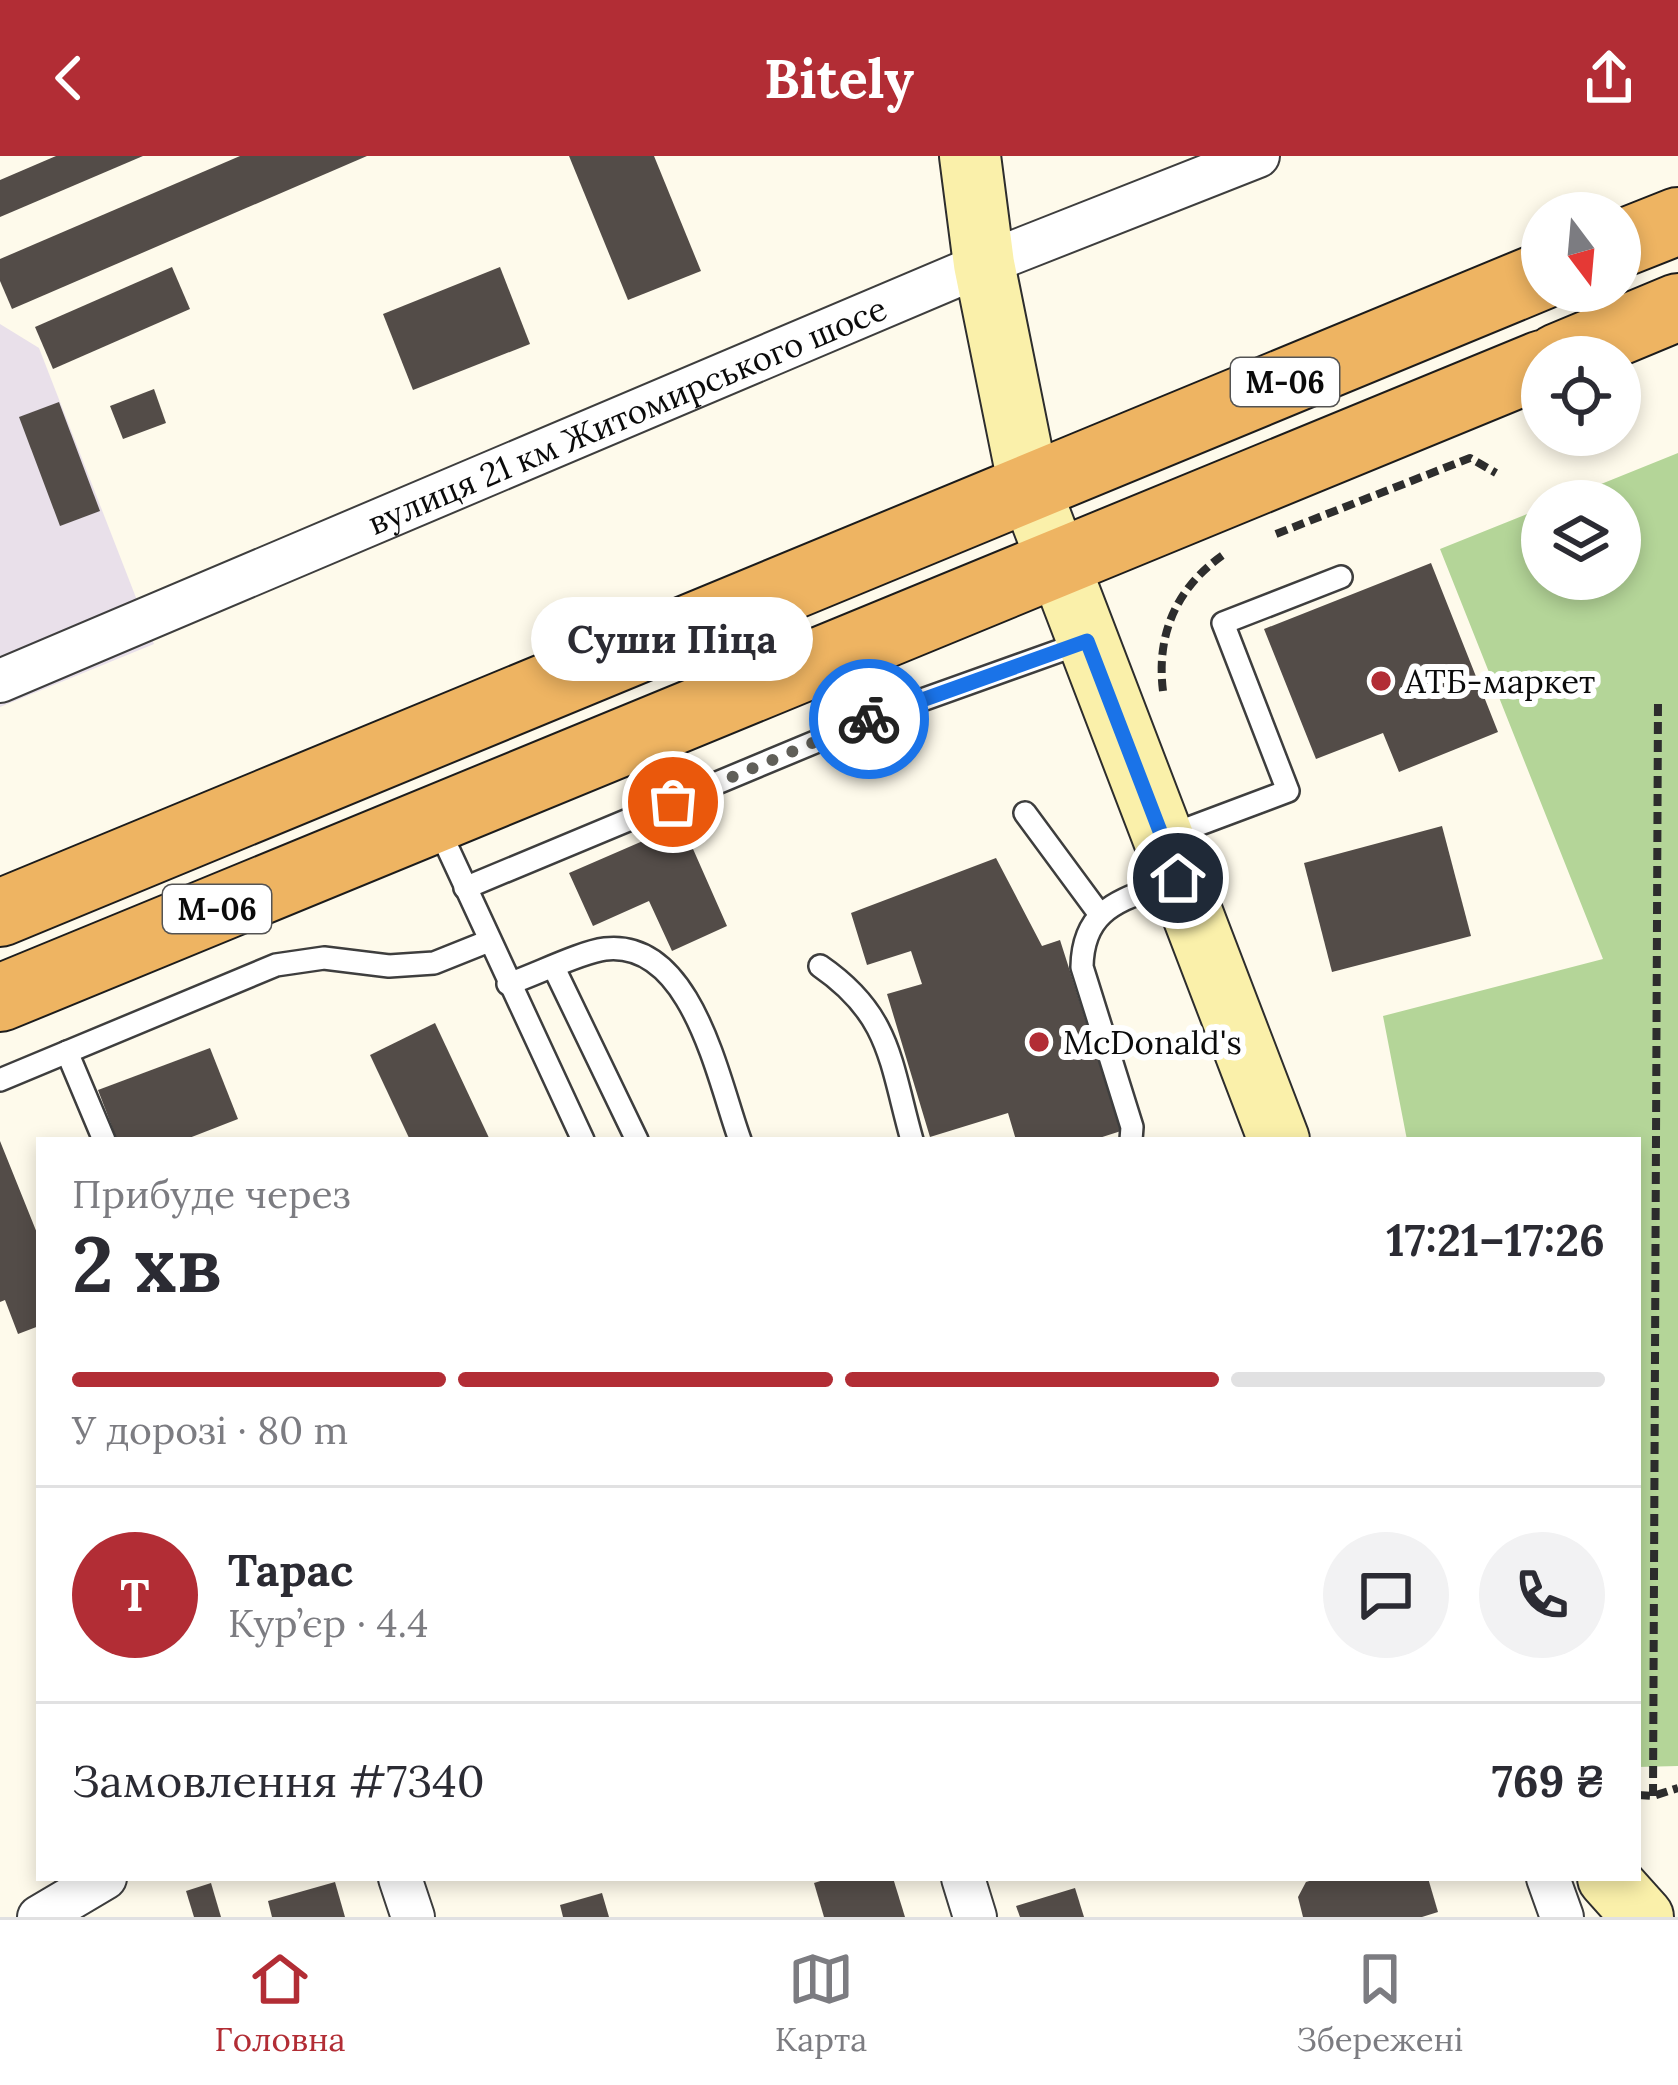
<!DOCTYPE html>
<html lang="uk">
<head>
<meta charset="utf-8">
<style>
	:root { --surface:#fff; --page:#f2f2f3; --text:#2b2b33; --muted:#7c7c81; --line:#e1e1e2; --accent:#b22d35 }
	body { margin:0; font-family:Lora,serif; background:var(--page); color:var(--text); height:100vh; display:flex; flex-direction:column; font-size:45px; white-space:nowrap }
	* { box-sizing:border-box; margin:0 }
	p { font-size:39px; color:var(--muted) }
	.icon { flex:none; width:66px; height:66px; fill:none; stroke:currentColor; stroke-width:2; stroke-linecap:round; stroke-linejoin:round }
	.map { position:relative; flex:1; overflow:hidden }
	.side { position:absolute; left:36px; top:981px; width:1605px; height:744px; display:flex; flex-direction:column; background:var(--surface); border-radius:0px; box-shadow:0 6px 18px #0003 }
	.side>* { flex:none }
	.needle { width:78px; rotate:164deg }
	.tools { position:absolute; left:1521px; top:36px; display:grid; gap:24px }
	.tools a { display:grid; place-items:center; width:120px; height:120px; border-radius:50%; background:var(--surface); box-shadow:0 6px 18px #0003; font-size:60px }
	.pin { position:absolute; display:grid; place-items:center; width:102px; height:102px; color:#fff; margin:-51px; border:6px solid #fff; border-radius:50%; box-shadow:0 3px 12px #0007 }
	.courier { position:absolute; display:grid; place-items:center; width:120px; height:120px; margin:-60px; border:9px solid #1a73e8; border-radius:50%; background:#fff; color:#222; box-shadow:0 3px 15px #0007 }
	.bubble { position:absolute; height:84px; border-radius:42px; background:var(--surface); box-shadow:0 6px 18px #0003; font-size:39px; font-weight:700; line-height:84px; text-align:center }
	.summary em { font-style:normal; font-weight:700 }
	.summary div { display:flex; flex-direction:column-reverse }
	.summary { display:flex; align-items:center; justify-content:space-between; height:204px; padding:0 36px }
	h1 { font-size:78px; font-weight:700; line-height:90px }
	.bar { display:grid; grid-template-columns:repeat(4,1fr); gap:18px 12px; align-content:center; height:144px; padding:0 36px }
	.bar i { height:15px; border-radius:9px; background:var(--line) }
	.bar .current { background:var(--accent) }
	.bar p { grid-column:span 4 }
	.line { display:flex; align-items:center; gap:30px; padding:0 36px; border-top:3px solid var(--line) }
	.line div { flex:1 }
	.round { display:grid; place-items:center; flex:none; width:126px; height:126px; border-radius:63px; background:var(--page) }
	header { display:flex; justify-content:space-between; align-items:center; height:156px; padding:0 36px; background:var(--accent); color:#fff; font-size:54px; font-weight:700 }
	.dock { display:flex; justify-content:space-around; align-items:center; height:168px; border-top:3px solid var(--line); background:var(--surface); font-size:33px; color:var(--muted) }
	.dock a { display:grid; justify-items:center; gap:6px }
	.dock .current { color:var(--accent) }
	.map>svg:first-child { display:block }
</style>
</head>
<body>
<header><svg class="icon" aria-label="back" viewBox="0 0 24 24"><path d="M15 5l-7 7 7 7"/></svg>Bitely<svg class="icon" aria-label="share" viewBox="0 0 24 24"><path d="M12 15V3M7 8l5-5 5 5M5 13v7h14v-7"/></svg></header>
<div class="map">
<svg width="1678" height="1761" viewBox="0 0 1678 1761">
	<rect width="100%" height="100%" fill="#fefaeb"/>
	<polygon fill="#e9e0ea" points="0,168 39,192 154,488 0,551"/>
	<polygon fill="#b4d598" points="1678,297 1678,1610 1638,1611 1638,984 1407,984 1383,860 1603,803 1440,393 1542,352 1542,423 1620,423 1620,345 1559,345"/>
	<g fill="#534c48">
		<polygon points="56,0 143,0 0,61 0,24"/>
		<polygon points="240,0 367,0 12,153 0,125 0,103"/>
		<polygon points="569,0 654,0 701,115 628,144"/>
		<polygon points="172,111 190,153 53,213 35,171"/>
		<polygon points="500,111 530,188 413,234 383,158"/>
		<polygon points="154,233 166,267 123,283 110,250"/>
		<polygon points="59,246 100,355 60,370 19,261"/>
		<polygon points="1431,407 1498,576 1399,616 1383,577 1316,603 1264,473"/>
		<polygon points="682,668 727,770 672,795 649,745 593,770 569,717"/>
		<polygon points="1442,670 1471,780 1332,816 1304,707"/>
		<polygon points="996,702 1042,790 1060,784 1121,975 1093,984 1016,984 1008,957 930,981 887,838 922,828 911,795 867,809 851,757"/>
		<polygon points="435,867 490,984 410,984 370,899"/>
		<polygon points="210,892 238,963 184,984 117,984 98,934"/>
		<polygon points="0,985 39,1082 39,1170 18,1178 5,1144 0,1146"/>
		<polygon points="830,1722 893,1722 905,1761 824,1761 814,1727"/>
		<polygon points="1319,1722 1428,1722 1438,1756 1422,1761 1303,1761 1298,1741 1306,1726"/>
		<polygon points="335,1726 345,1761 272,1761 268,1745"/>
		<polygon points="211,1727 221,1761 194,1761 186,1735"/>
		<polygon points="1075,1732 1084,1761 1020,1761 1016,1750"/>
		<polygon points="602,1737 609,1761 563,1761 560,1749"/>
	</g>
	<g fill="none" stroke-linecap="round" stroke-linejoin="round">
		<defs>
			<g id="service">
				<polyline points="1025,657 1098,756"/>
				<polyline points="437,669 583,984"/>
				<polyline points="1168,680 1288,635 1223,467 1341,421"/>
				<polyline points="465,732 880,559 1087,485"/>
				<path d="M820 810C891 859 890 906 912 984"/>
				<polyline points="554,812 637,984"/>
				<path d="M508 828C533 820 580 796 605 793 692 783 718 924 740 984"/>
				<polyline points="67,896 104,984"/>
				<polyline points="0,924 276,809 324,802 389,810 434,807 489,785"/>
				<path d="M1131 984 1132 971 1082 811C1083 748 1126 744 1175 723"/>
			</g>
			<g id="minor">
				<path id="s1" d="M0 525 984 108 1258 0"/>
				<polyline points="400,1722 413,1761"/>
				<polyline points="963,1722 975,1761"/>
				<polyline points="1548,1722 1562,1761"/>
				<polyline points="39,1761 105,1722"/>
			</g>
			<g id="secondary">
				<polyline points="970,0 984,108 1029,331 1279,984"/>
				<polyline points="1608,1722 1643,1761"/>
			</g>
			<g id="trunk">
				<polyline points="1620,88 1678,65"/>
				<polyline points="1558,201 1678,151"/>
				<polyline points="0,757 1542,120"/>
				<polyline points="0,842 1542,208"/>
			</g>
		</defs>
		<use href="#service" stroke="#3e3e3e" stroke-width="26"/>
		<use href="#minor" stroke="#3e3e3e" stroke-width="46"/>
		<use href="#secondary" stroke="#2d2d2d" stroke-width="64"/>
		<use href="#trunk" stroke="#1c1c1c" stroke-width="70"/>
		<g stroke="#2d2d2d" stroke-width="8" stroke-dasharray="12 6" stroke-linecap="butt">
			<polyline points="1276,378 1470,302 1496,317"/>
			<path d="M1163 535C1156 479 1176 432 1223 399"/>
			<polyline points="1638,1639 1653,1640 1678,1632"/>
			<polyline points="1653,1640 1658,546"/>
		</g>
		<use href="#service" stroke="#fff" stroke-width="21"/>
		<use href="#minor" stroke="#fff" stroke-width="42"/>
		<use href="#secondary" stroke="#faf0aa" stroke-width="60"/>
		<use href="#trunk" stroke="#eeb462" stroke-width="66"/>
	</g>
	<g fill="none" stroke-linecap="round" stroke-linejoin="round">
		<polyline stroke="#605f59" stroke-width="12" stroke-dasharray="0 21.6" points="673,646 869,563"/>
		<polyline stroke="#1a73e8" stroke-width="15" points="869,563 1087,485 1178,722"/>
	</g>
	<g fill="#b22d35" stroke="#fff" stroke-width="4.5">
		<circle cx="1381" cy="525" r="12"/>
		<circle cx="1039" cy="886" r="12"/>
	</g>
	<g text-anchor="middle" dominant-baseline="central" stroke-width="12" stroke-linejoin="round" paint-order="stroke">
		<g fill="#fff" stroke="#545454" stroke-width="3">
			<rect x="1231" y="202" width="108" height="48" rx="9"/>
			<rect x="163" y="729" width="108" height="48" rx="9"/>
		</g>
		<g font-size="30" font-weight="bold" fill="#0b0b0b">
			<text x="1285" y="226">М-06</text>
			<text x="217" y="753">М-06</text>
		</g>
		<g font-size="33" fill="#0b0b0b" stroke="#fff">
			<text stroke="none"><textPath href="#s1" startOffset="681">вулиця 21 км Житомирського шосе</textPath></text>
		</g>
		<g font-size="33" fill="#0b0b0b" stroke="#fff" text-anchor="start">
			<text x="1405" y="525">АТБ-маркет</text>
			<text x="1063" y="886">McDonald's</text>
		</g>
	</g>
</svg>
<div class="tools">
<a><svg class="needle" viewBox="-14 -14 28 28"><path d="M0-13l5 13h-10z" fill="#e53935"/><path d="M0 13l5-13h-10z" fill="#7c7c81"/></svg></a>
<a><svg class="icon" aria-label="locate" viewBox="0 0 24 24"><circle cx="12" cy="12" r="6"/><path d="M12 2v4M12 18v4M2 12h4M18 12h4"/></svg></a>
<a><svg class="icon" aria-label="layers" viewBox="0 0 24 24"><path d="M12 4l9 5-9 5-9-5zM3 14l9 5 9-5"/></svg></a>
</div>
<div class="pin" style="left:673px;top:646px;background:#ea580c"><svg class="icon" aria-label="bag" viewBox="0 0 24 24"><path d="M5 8h14l-1 12H6zM9 8a3 3 0 0 1 6 0"/></svg></div>
<div class="pin" style="left:1178px;top:722px;background:#1f2937"><svg class="icon" aria-label="home" viewBox="0 0 24 24"><path d="M3 11l9-7 9 7M6 9v11h12V9"/></svg></div>
<div class="courier" style="left:869px;top:563px"><svg class="icon" aria-label="bike" viewBox="0 0 24 24"><circle cx="6" cy="16" r="4"/><circle cx="18" cy="16" r="4"/><path d="M6 16l4-8h5l3 8M10 8l3 8H6M13 5h3"/></svg></div>
<div class="bubble" style="left:531px;top:441px;width:282px">Суши Піца</div>
<section class="side">
<div class="summary"><div><h1>2 хв</h1><p>Прибуде через</p></div><em>17:21–17:26</em></div>
<div class="bar"><i class="current"></i><i class="current"></i><i class="current"></i><i></i><p>У дорозі · 80 m</p></div>
<div class="line" style="height:216px"><b class="round" style="background:var(--accent);color:#fff">Т</b><div><b>Тарас</b><p>Кур’єр · 4.4</p></div><a class="round"><svg class="icon" aria-label="chat" viewBox="0 0 24 24"><path d="M4 5h16v11H9l-5 4z"/></svg></a><a class="round"><svg class="icon" aria-label="phone" viewBox="0 0 24 24"><path d="M5 4h4l2 5-3 2q2 4 5 5l2-3 5 2v4C11 20 4 13 5 4z"/></svg></a></div>
<div class="line" style="height:156px"><div>Замовлення #7340</div><b>769 ₴</b></div>
</section>
</div>
<nav class="dock">
<a class="current"><svg class="icon" aria-label="home" viewBox="0 0 24 24"><path d="M3 11l9-7 9 7M6 9v11h12V9"/></svg>Головна</a>
<a><svg class="icon" aria-label="map" viewBox="0 0 24 24"><path d="M3 6l6-2 6 2 6-2v14l-6 2-6-2-6 2zM9 4v14M15 6v14"/></svg>Карта</a>
<a><svg class="icon" aria-label="saved" viewBox="0 0 24 24"><path d="M7 4h10v16l-5-4-5 4z"/></svg>Збережені</a>
</nav>
</body>
</html>
